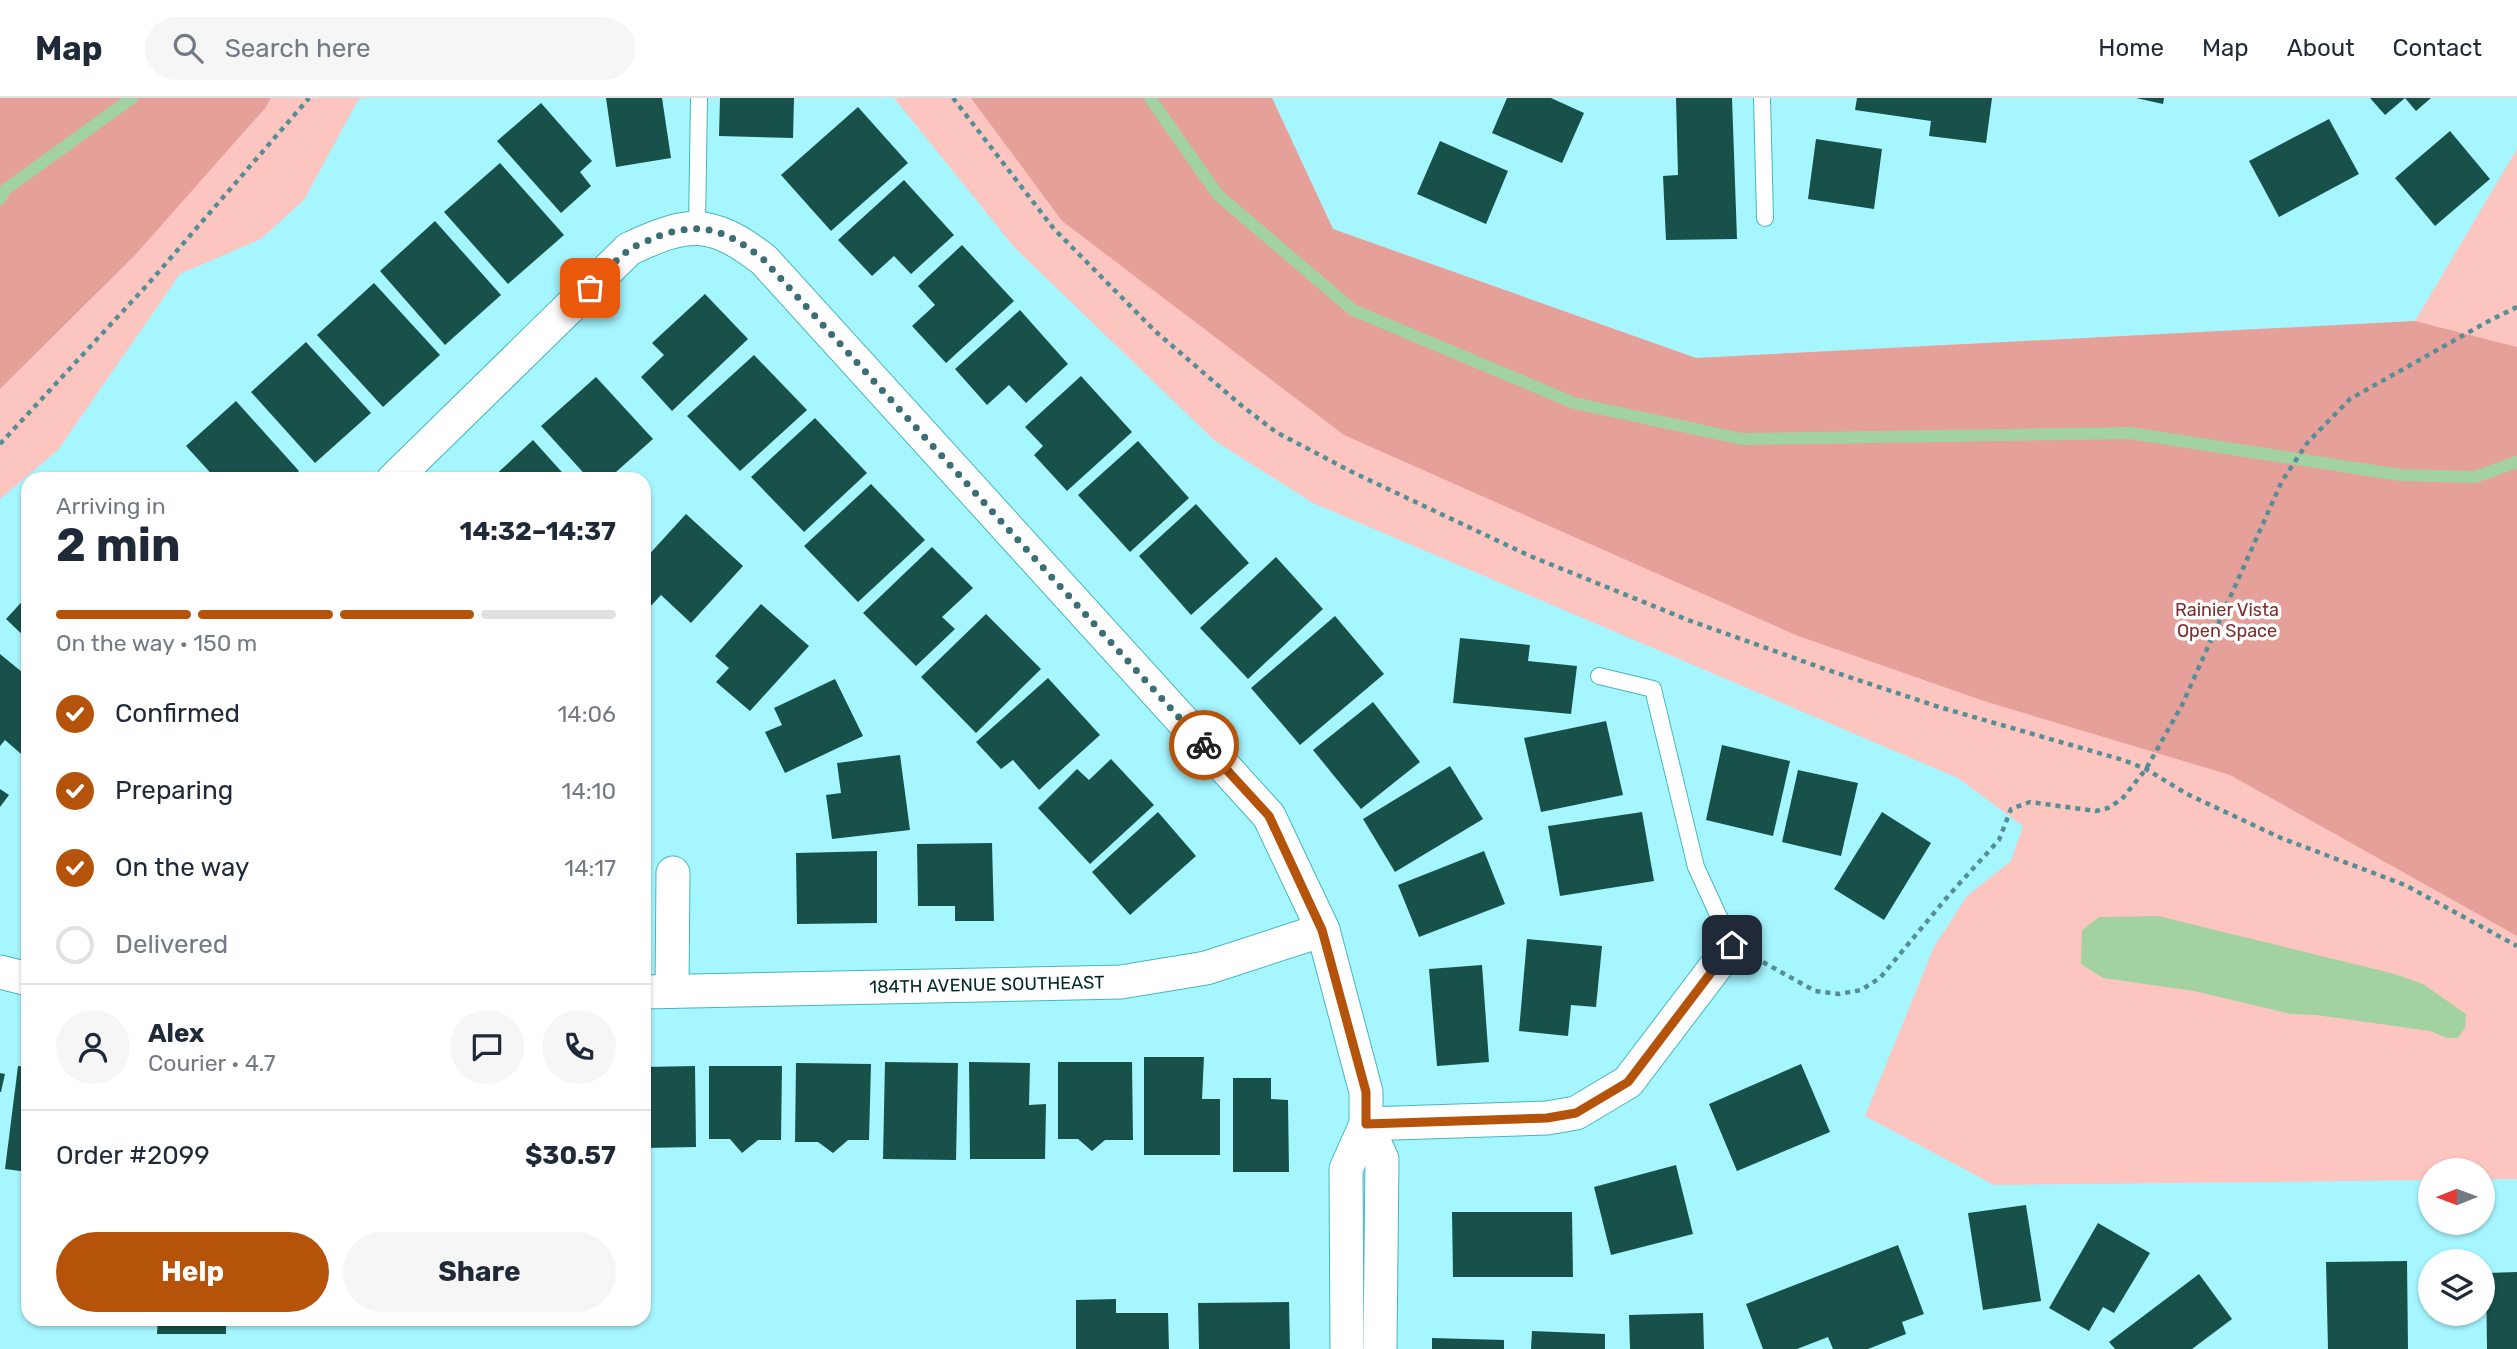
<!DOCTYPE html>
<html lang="en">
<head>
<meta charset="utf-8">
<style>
	:root { --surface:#fff; --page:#f6f6f7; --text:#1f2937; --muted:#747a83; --line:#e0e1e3; --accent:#b45309 }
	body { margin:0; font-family:Rubik,sans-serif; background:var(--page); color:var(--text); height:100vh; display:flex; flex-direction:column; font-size:26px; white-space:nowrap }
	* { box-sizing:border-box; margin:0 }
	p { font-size:23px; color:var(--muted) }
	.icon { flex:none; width:38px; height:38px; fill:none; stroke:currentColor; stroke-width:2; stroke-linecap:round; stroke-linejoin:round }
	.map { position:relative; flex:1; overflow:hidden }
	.details { position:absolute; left:21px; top:374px; width:630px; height:854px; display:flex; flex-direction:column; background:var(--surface); border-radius:21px; box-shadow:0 2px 5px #0004 }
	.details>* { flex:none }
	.needle { width:46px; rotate:269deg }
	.fabs { position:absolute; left:2418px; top:1060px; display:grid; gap:14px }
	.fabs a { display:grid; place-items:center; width:77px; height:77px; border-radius:50%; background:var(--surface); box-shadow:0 2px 5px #0004; font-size:35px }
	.pin { position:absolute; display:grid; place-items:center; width:60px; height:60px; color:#fff; margin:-30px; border-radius:14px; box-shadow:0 4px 10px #0006 }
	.courier { position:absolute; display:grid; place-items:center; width:70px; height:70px; margin:-35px; border:5px solid #b45309; border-radius:50%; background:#fff; color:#222; box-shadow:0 2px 9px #0007 }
	.head em { font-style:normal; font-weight:700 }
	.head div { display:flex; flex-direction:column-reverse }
	.head { display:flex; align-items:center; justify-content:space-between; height:119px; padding:0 35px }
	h1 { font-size:46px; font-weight:700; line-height:52px }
	.bar { display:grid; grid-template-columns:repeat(4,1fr); gap:10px 7px; align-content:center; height:84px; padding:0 35px }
	.bar i { height:9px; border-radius:5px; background:var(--line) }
	.bar .current { background:var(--accent) }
	.bar p { grid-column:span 4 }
	.line { display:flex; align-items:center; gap:18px; padding:0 35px; border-top:2px solid var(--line) }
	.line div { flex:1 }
	.round { display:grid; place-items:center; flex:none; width:74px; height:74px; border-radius:37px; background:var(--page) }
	ol { padding:0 35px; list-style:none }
	li { display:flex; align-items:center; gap:21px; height:77px }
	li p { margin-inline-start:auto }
	li .icon { padding:7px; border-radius:50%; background:var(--accent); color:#fff; stroke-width:4 }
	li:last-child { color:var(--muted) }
	li i { width:38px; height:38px; border:4px solid var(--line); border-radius:50% }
	.primary-button { display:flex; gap:14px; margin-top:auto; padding:14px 35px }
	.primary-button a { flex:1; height:80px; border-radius:42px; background:var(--accent); color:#fff; font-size:28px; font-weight:700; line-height:80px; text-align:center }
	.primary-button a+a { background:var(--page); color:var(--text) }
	header { display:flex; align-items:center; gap:42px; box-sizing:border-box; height:98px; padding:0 35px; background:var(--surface); border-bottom:2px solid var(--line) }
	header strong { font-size:33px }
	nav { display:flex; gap:38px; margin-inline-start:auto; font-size:24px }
	.search { width:490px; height:63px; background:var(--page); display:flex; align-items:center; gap:18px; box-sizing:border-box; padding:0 24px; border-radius:38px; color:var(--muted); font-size:26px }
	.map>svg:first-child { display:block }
</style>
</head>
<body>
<header>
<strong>Map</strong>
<div class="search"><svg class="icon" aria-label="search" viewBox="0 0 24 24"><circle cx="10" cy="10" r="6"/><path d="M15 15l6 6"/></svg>Search here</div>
<nav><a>Home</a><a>Map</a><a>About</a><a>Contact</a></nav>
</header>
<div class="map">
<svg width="2517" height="1251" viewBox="0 0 2517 1251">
	<rect width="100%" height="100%" fill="#a6f6ff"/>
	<g fill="#fdc5c0">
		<polygon points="0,0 365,0 358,2 304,102 261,141 180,176 58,352 0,401"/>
		<polygon points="894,0 1272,0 1333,131 1696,260 2415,223 2517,51 2517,1081 2483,1081 2483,1073 2431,1073 2431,1082 1994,1087 1865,1018 1934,849 1967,798 2011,763 2023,728 1958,680 1313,405 1215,343 1014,149"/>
	</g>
	<g fill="#e6a09a">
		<polygon points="0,0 271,0 266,9 136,156 0,291"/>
		<polygon points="971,0 1272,0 1333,131 1696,260 2415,223 2517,249 2517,838 2230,677 1984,603 1798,538 1344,337 1062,123"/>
	</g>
	<polygon fill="#a2d2a2" points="2158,818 2395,876 2423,886 2466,916 2465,930 2458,940 2447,940 2430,933 2316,917 2291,916 2194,893 2103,880 2081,866 2082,832 2099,819"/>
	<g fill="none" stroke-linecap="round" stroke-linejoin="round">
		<g stroke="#a2d2a2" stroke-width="12">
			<polyline points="1150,0 1218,97 1353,212 1574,305 1742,341 2130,335 2400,377 2475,379 2517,364"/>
			<polyline points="0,101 6,91 132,0"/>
		</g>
	</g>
	<g fill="#18514a">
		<polygon points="606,0 662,0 671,60 616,69"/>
		<polygon points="720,0 794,0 793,40 719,38"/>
		<polygon points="1507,0 1551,0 1584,15 1562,65 1492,35"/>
		<polygon points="1676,0 1732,0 1737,141 1666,142 1663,78 1678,77"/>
		<polygon points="1857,0 1992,0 1986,45 1929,38 1931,23 1855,12"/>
		<polygon points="2136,0 2164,0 2163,6"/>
		<polygon points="2370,0 2431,0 2416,13 2405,0 2385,17"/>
		<polygon points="541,5 592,63 580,74 591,88 561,115 497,43"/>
		<polygon points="858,9 908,65 831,133 781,77"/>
		<polygon points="2329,21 2359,76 2279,119 2249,63"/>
		<polygon points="2450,33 2490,81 2435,128 2395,80"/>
		<polygon points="1816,41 1882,51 1874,111 1808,101"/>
		<polygon points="1440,43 1508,73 1486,126 1417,96"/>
		<polygon points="500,65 564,137 508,186 444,114"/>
		<polygon points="904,82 954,137 911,176 894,158 872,178 838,142"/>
		<polygon points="435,123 501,197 445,247 380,173"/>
		<polygon points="962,147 1014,203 946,265 912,228 935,207 918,188"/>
		<polygon points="374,185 440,257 383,309 317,237"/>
		<polygon points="705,196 748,241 672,313 641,279 664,257 652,245"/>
		<polygon points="1020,212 1068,266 1026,305 1009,287 987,307 955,271"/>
		<polygon points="306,244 371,315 315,365 251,294"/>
		<polygon points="754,257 807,312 740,373 687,318"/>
		<polygon points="1081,278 1132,334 1067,393 1034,357 1043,348 1025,329"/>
		<polygon points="596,279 653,341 607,382 590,382 541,328"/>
		<polygon points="236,303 299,373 290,382 217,382 186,348"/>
		<polygon points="815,320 867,375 804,434 751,379"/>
		<polygon points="533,342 569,382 490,382"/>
		<polygon points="1138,343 1189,400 1130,454 1078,397"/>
		<polygon points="871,386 925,442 858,504 804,448"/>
		<polygon points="1196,406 1249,465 1191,517 1139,458"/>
		<polygon points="686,416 743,468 691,525 661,497 648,511 644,507 644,462"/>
		<polygon points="932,449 973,490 942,519 955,531 916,568 863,515"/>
		<polygon points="1276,459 1323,511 1248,581 1200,530"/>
		<polygon points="28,497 28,542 6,521"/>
		<polygon points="761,506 809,548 750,613 716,584 729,570 715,558"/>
		<polygon points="986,516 1041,571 976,635 921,579"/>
		<polygon points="1335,518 1384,576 1300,647 1251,590"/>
		<polygon points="1460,540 1530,547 1528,563 1577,568 1571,616 1453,605"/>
		<polygon points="0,556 28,579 28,662 5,642 0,648"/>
		<polygon points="1048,580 1100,637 1039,692 1013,662 1001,671 976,644"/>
		<polygon points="835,581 863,638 785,675 765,634 782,627 774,610"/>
		<polygon points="1373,604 1420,664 1361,711 1313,652"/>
		<polygon points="1606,623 1623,697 1541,714 1524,640"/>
		<polygon points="1722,647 1790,663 1773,738 1706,722"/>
		<polygon points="900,657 910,732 832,741 826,697 841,695 837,665"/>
		<polygon points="1111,661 1154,707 1090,766 1038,710 1077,671 1089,682"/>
		<polygon points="1450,668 1483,721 1395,774 1363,721"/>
		<polygon points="1798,672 1858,685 1841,758 1782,744"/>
		<polygon points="0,691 9,697 0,709"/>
		<polygon points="1158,714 1196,758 1130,817 1092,774"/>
		<polygon points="1642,714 1654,783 1560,798 1548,728"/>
		<polygon points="1882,714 1931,745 1884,822 1834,791"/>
		<polygon points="992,745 994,823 955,823 955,808 918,808 917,746"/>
		<polygon points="877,753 877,825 797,826 796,755"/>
		<polygon points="1484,753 1505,806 1419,839 1398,787"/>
		<polygon points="1527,841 1602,848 1596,909 1571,907 1568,938 1519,933"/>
		<polygon points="1482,867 1489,964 1437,968 1429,871"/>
		<polygon points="1144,959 1204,959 1202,1001 1220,1001 1220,1057 1144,1057"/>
		<polygon points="885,964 958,965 956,1062 883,1061"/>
		<polygon points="969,964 1030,965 1029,1007 1046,1006 1045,1061 970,1061"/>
		<polygon points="1058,964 1132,964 1133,1042 1105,1042 1092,1053 1078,1041 1058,1041"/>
		<polygon points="796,965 871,966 869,1042 848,1042 833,1055 818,1044 795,1044"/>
		<polygon points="1801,966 1830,1034 1737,1073 1709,1006"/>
		<polygon points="18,968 28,969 28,1074 5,1071"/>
		<polygon points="695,968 696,1049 644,1050 644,969"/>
		<polygon points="709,968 782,968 781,1042 758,1042 742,1055 730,1041 709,1041"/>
		<polygon points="0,975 5,976 1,994 0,994"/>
		<polygon points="1233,980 1271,980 1271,1001 1288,1002 1289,1074 1233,1074"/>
		<polygon points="1676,1067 1693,1136 1611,1157 1594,1089"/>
		<polygon points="2026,1107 2041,1203 1983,1212 1968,1115"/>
		<polygon points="1452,1114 1572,1114 1573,1179 1453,1179"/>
		<polygon points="2098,1125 2150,1155 2114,1215 2103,1209 2089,1233 2049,1210"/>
		<polygon points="1898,1147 1924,1216 1902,1224 1906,1236 1868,1251 1833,1251 1828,1239 1797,1251 1763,1251 1746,1206"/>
		<polygon points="2407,1163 2408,1251 2328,1251 2326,1164"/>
		<polygon points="2517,1174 2517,1251 2487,1251 2486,1175"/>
		<polygon points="2199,1176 2232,1221 2192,1251 2115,1251 2109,1244"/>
		<polygon points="1116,1201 1116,1215 1168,1215 1169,1251 1076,1251 1076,1202"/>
		<polygon points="1289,1204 1290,1251 1199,1251 1198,1205"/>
		<polygon points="1703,1215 1704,1251 1630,1251 1629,1217"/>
		<polygon points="158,1222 226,1222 226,1236 157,1236"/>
		<polygon points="1532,1233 1605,1236 1605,1251 1531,1251"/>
		<polygon points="1432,1240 1504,1242 1504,1251 1432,1251"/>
	</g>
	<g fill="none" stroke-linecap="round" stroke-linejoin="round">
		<defs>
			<g id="lane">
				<polyline points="1762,0 1765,120"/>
				<polyline points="697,129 699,0"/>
				<polyline points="1599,578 1653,591 1696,769 1732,847"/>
			</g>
			<g id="street">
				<path d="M393 382 629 151C688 123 711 121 764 162L1269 718 1323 832 1366 994V1026L1382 1061 1380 1251"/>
				<polyline points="0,874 28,881"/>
				<polyline points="672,893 673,775"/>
				<path id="s1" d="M644 894 1121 884 1206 870 1323 832"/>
				<polyline points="1366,1026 1547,1020 1576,1015 1628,984 1732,847"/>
				<polyline points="1347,1251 1346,1071 1366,1026"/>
			</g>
		</defs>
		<use href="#lane" stroke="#48b5bf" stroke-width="18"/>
		<use href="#street" stroke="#48b5bf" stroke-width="35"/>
		<g stroke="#558f95" stroke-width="4.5" stroke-dasharray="5 5" stroke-linecap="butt">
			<polyline points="953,0 1054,131 1155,233 1242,308 1276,334 1352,374 1530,458 1688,522 1822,570 1939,609 2123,662 2146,671 2187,696 2281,740 2405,787 2517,848"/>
			<polyline points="0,346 149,185 309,0"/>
			<polyline points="1763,864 1815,893 1839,896 1861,892 1880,880 1949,797 1999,742 2011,711 2030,704 2096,713 2108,710 2122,701 2146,671 2182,607 2282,383 2308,344 2350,301 2487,224 2517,209"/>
		</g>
		<use href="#lane" stroke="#fff" stroke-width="16"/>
		<use href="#street" stroke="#fff" stroke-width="33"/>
	</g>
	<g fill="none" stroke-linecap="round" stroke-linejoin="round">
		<path stroke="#3c6f75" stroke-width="7" stroke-dasharray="0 12.6" d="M590 190C602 178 615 162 629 152 638 146 650 142 659 138 704 122 729 134 764 162L1204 647"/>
		<polyline stroke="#b45309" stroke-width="9" points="1204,647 1269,718 1322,832 1366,994 1366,1026 1547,1020 1576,1015 1628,984 1732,847"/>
	</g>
	<g text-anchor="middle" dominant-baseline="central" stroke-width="7" stroke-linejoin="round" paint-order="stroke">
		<g font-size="18" fill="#7f2d2c" stroke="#fff">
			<text x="2227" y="512">Rainier Vista<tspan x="2227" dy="21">Open Space</tspan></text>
		</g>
		<g font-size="18" fill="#03272a" stroke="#fff">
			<text stroke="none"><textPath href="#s1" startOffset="343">184TH AVENUE SOUTHEAST</textPath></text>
		</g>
	</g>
</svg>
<div class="fabs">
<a><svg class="needle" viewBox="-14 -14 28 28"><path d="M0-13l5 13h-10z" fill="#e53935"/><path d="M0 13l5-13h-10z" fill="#747a83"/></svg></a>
<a><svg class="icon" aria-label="layers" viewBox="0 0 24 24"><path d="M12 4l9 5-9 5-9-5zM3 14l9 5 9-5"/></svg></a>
</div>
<div class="pin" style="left:590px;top:190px;background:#ea580c"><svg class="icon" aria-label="bag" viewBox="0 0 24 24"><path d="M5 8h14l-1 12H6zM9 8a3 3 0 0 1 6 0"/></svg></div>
<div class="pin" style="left:1732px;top:847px;background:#1f2937"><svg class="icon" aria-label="home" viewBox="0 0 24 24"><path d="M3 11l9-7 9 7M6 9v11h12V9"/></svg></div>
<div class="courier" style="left:1204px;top:647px"><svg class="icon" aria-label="bike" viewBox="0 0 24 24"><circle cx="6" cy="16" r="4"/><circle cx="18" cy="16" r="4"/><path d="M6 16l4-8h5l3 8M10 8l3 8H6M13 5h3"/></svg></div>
<section class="details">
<div class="head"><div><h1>2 min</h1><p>Arriving in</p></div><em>14:32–14:37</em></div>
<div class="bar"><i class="current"></i><i class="current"></i><i class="current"></i><i></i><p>On the way · 150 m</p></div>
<ol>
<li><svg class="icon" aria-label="check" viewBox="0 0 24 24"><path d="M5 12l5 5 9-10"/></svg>Confirmed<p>14:06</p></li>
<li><svg class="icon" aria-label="check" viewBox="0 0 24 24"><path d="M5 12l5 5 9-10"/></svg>Preparing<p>14:10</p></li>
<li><svg class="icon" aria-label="check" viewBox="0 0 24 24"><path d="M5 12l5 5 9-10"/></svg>On the way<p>14:17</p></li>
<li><i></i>Delivered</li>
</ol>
<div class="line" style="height:126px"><a class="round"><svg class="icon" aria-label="person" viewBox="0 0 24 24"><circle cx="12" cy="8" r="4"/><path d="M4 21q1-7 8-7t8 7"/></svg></a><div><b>Alex</b><p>Courier · 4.7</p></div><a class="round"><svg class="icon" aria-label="chat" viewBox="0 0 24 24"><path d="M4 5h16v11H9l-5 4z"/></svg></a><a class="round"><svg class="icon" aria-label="phone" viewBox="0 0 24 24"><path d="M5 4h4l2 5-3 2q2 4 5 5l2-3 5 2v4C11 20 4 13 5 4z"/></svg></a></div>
<div class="line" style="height:91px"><div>Order #2099</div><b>$30.57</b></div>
<div class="primary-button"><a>Help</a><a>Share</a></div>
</section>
</div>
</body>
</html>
